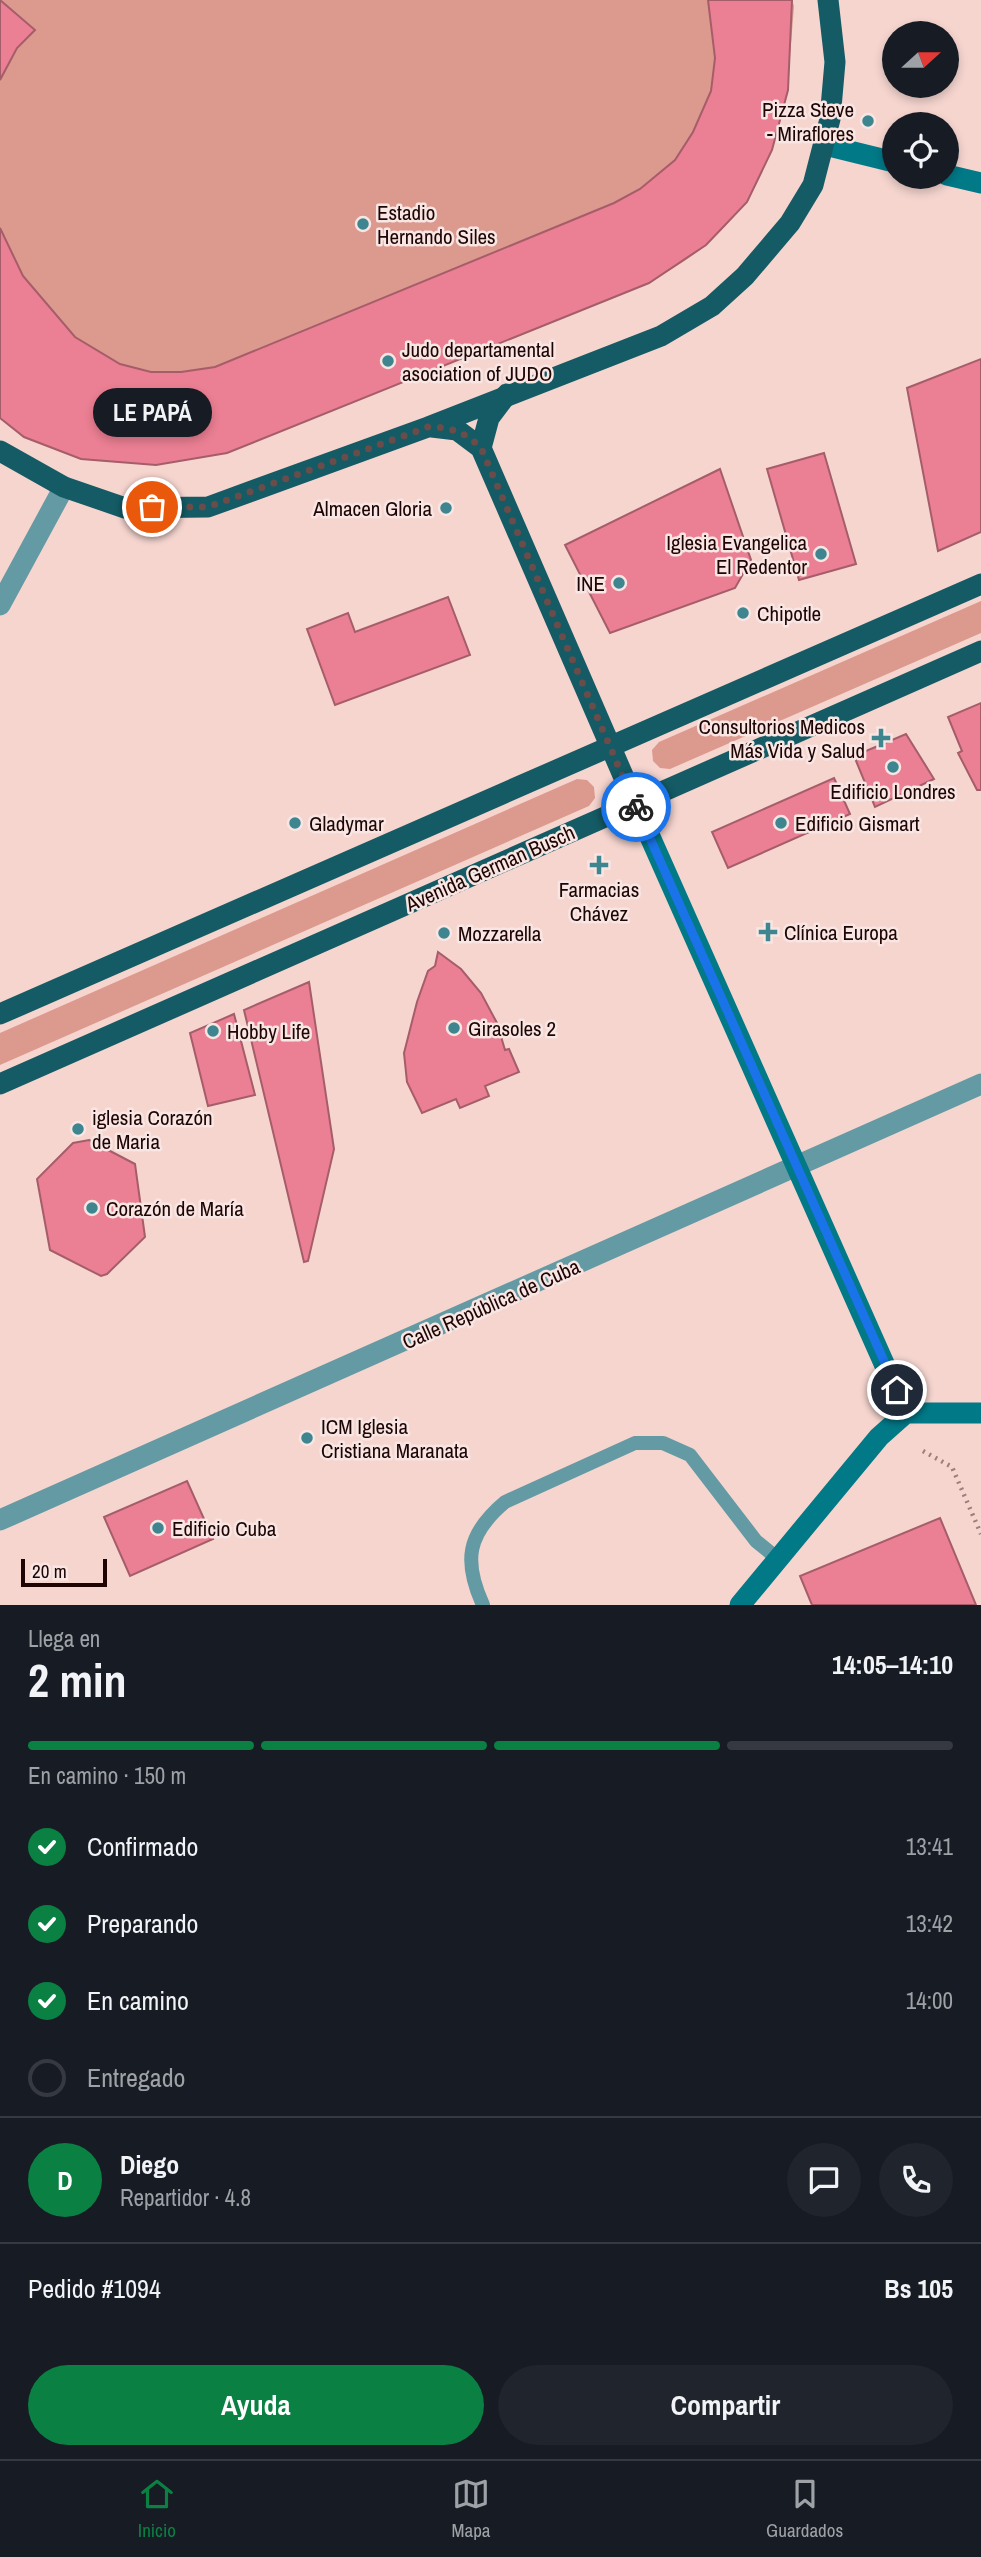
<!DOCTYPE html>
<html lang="es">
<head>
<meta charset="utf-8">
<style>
	:root { --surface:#171b24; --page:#20242c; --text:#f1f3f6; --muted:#9ea1a6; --line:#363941; --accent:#0b8043 }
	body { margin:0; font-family:"Archivo Narrow",sans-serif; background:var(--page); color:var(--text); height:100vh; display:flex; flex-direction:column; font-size:26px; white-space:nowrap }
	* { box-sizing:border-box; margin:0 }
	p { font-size:23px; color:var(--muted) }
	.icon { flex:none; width:38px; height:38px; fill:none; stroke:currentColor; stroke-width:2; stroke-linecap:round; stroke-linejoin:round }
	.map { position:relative; height:1605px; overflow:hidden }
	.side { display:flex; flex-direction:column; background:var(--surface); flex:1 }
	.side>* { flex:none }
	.needle { width:46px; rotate:69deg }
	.tools { position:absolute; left:882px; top:21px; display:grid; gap:14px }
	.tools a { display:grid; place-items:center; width:77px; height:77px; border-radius:50%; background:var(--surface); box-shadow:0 4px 10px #0003; font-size:35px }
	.scale { position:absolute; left:21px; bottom:18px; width:86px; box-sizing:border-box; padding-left:7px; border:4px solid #1e0403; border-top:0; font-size:19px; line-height:24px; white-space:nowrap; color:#1e0403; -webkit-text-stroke:5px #f7e6e3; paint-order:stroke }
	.pin { position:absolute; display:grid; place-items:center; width:60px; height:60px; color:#fff; margin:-30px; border:4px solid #fff; border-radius:50%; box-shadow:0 2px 7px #0007 }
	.courier { position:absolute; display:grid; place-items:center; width:70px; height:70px; margin:-35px; border:5px solid #1a73e8; border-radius:50%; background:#fff; color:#222; box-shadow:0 2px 9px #0007 }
	.bubble { position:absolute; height:49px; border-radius:24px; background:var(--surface); box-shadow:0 4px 10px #0003; font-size:23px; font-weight:700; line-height:49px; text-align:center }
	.headline em { font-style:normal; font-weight:700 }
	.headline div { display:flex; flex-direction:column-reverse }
	.headline { display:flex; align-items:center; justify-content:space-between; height:119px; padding:0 28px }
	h1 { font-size:46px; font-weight:700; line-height:52px }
	.bar { display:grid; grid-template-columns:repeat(4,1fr); gap:10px 7px; align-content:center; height:84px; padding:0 28px }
	.bar i { height:9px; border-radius:5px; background:var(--line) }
	.bar .on { background:var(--accent) }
	.bar p { grid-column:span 4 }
	.line { display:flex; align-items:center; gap:18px; padding:0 28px; border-top:2px solid var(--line) }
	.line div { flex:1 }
	.round { display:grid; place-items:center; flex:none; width:74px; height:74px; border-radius:37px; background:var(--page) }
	ol { padding:0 28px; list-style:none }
	li { display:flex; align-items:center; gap:21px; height:77px }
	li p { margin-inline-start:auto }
	li .icon { padding:7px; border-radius:50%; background:var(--accent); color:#fff; stroke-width:4 }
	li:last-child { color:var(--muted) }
	li i { width:38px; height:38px; border:4px solid var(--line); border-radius:50% }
	.cta { display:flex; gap:14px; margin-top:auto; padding:14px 28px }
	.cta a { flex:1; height:80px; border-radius:42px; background:var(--accent); color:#fff; font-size:28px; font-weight:700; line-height:80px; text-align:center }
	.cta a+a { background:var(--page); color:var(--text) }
	.tab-bar { display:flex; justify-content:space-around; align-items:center; height:98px; border-top:2px solid var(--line); background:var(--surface); font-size:19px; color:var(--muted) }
	.tab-bar a { display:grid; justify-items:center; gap:4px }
	.tab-bar .on { color:var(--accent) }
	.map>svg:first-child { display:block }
</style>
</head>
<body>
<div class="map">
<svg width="981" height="1605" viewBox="0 0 981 1605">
	<rect width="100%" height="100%" fill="#f6d5cf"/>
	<g fill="#dc998e">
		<path d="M0 0H792L794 6C787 99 782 178 707 244 690 259 668 271 649 283L227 453C142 467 72 474 0 418Z"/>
		<polygon points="981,601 981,633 670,769 660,768 653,761 652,750 659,742"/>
		<polygon points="577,779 587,780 594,787 595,798 589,806 0,1065 0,1033"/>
	</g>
	<g fill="#eb7f93" stroke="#a65d6a" stroke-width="2">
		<polygon points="0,0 35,30 17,48 0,80"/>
		<polygon points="708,0 792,0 788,90 772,150 747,202 706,245 649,283 227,453 156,465 81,459 24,437 0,418 0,228 23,276 75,337 120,364 151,372 181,372 215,367 614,203 640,189 675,160 693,132 711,91 715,58"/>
		<polygon points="981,359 981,532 938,551 907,388"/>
		<polygon points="824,453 856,564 799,580 767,469"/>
		<polygon points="720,469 751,560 735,588 610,633 565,545"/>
		<polygon points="448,597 470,655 335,705 307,629 348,613 355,632"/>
		<polygon points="981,703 981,790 977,790 958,753 962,751 948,717"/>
		<polygon points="906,734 934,779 875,807 854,756"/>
		<polygon points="834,778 850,814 728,868 712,832"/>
		<polygon points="438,952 461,969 481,993 497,1023 505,1050 509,1049 519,1072 485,1086 489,1096 460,1108 456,1099 422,1113 407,1082 404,1053 417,1002 428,971 435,966"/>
		<polygon points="309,982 334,1149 308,1261 304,1262 244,1010"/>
		<polygon points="234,1014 255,1095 208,1106 190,1033"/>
		<polygon points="89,1140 135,1164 145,1237 107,1274 101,1276 50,1250 37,1179 73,1143"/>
		<polygon points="187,1481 213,1539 130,1576 104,1517"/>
		<polygon points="940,1518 976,1605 812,1605 800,1576"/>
	</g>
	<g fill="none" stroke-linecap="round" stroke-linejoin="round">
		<polyline stroke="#9c7e7a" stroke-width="4.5" stroke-dasharray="2 5" stroke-linecap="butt" points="923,1451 952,1467 981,1534"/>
		<path stroke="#639aa4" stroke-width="14" d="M483 1605C463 1561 467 1534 505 1502L635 1443H663L690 1455 756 1541 778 1559"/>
		<g stroke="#639aa4" stroke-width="21">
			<polyline points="0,605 64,487"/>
			<polyline points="0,1520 981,1084"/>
		</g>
		<g stroke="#027987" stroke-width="21">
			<polyline points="825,145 894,162"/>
			<polyline points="947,175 981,183"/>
			<polyline points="635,803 906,1413"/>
			<polyline points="740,1605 879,1437 906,1413 981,1413"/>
		</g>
		<g stroke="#145b65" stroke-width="21">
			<polyline points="432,427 457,430 481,448 635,803"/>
			<polyline points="481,448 489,418 507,394"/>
			<polyline points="0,451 64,487 125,508 208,507 428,427 661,336 712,306 745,276 790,223 813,185 830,119 835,62 828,0"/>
			<polyline points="0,1014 981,584"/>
			<polyline points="0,1084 981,651"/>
		</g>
	</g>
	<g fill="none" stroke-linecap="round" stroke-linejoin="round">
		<path stroke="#6a4d4a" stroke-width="7" stroke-dasharray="0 12.6" d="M152 507H208L428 427C451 427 465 432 481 448L636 807"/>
		<polyline stroke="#1a73e8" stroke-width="9" points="636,807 897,1390"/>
	</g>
	<g fill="#3f8590" stroke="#f7e6e3" stroke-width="2.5">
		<circle cx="868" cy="121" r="7"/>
		<circle cx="363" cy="224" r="7"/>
		<circle cx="388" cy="361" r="7"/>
		<circle cx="446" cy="508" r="7"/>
		<circle cx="821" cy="554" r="7"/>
		<circle cx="619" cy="583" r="7"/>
		<circle cx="743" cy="613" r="7"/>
		<path d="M877.5 727.5h7v7h7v7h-7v7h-7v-7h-7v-7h7z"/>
		<circle cx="893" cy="767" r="7"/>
		<circle cx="295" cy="823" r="7"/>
		<circle cx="781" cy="823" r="7"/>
		<path d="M595.5 854.5h7v7h7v7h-7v7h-7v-7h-7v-7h7z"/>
		<path d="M764.5 921.5h7v7h7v7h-7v7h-7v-7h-7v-7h7z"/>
		<circle cx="444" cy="933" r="7"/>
		<circle cx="454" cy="1028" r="7"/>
		<circle cx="213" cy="1031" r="7"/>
		<circle cx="78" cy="1129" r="7"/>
		<circle cx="92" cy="1208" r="7"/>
		<circle cx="307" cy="1438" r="7"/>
		<circle cx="158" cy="1528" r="7"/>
	</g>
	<g text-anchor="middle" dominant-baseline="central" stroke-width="5" stroke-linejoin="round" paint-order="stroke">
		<g font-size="21" fill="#1e0403" stroke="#f7e6e3" text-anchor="start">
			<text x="854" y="109" text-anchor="end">Pizza Steve<tspan x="854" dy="24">- Miraflores</tspan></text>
			<text x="377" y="212">Estadio<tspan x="377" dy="24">Hernando Siles</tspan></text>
			<text x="402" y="349">Judo departamental<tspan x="402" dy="24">asociation of JUDO</tspan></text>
			<text x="432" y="508" text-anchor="end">Almacen Gloria</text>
			<text x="807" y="542" text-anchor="end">Iglesia Evangelica<tspan x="807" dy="24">El Redentor</tspan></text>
			<text x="605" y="583" text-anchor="end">INE</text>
			<text x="757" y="613">Chipotle</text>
			<text x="865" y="726" text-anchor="end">Consultorios Medicos<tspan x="865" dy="24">Más Vida y Salud</tspan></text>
			<text x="893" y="791" text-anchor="middle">Edificio Londres</text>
			<text x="309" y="823">Gladymar</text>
			<text x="795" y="823">Edificio Gismart</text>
			<text x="599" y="889" text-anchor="middle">Farmacias<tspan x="599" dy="24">Chávez</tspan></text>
			<text x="784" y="932">Clínica Europa</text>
			<text x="458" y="933">Mozzarella</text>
			<text x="468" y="1028">Girasoles 2</text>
			<text x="227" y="1031">Hobby Life</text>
			<text x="92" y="1117">iglesia Corazón<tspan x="92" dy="24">de Maria</tspan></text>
			<text x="106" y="1208">Corazón de María</text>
			<text x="321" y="1426">ICM Iglesia<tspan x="321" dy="24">Cristiana Maranata</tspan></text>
			<text x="172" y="1528">Edificio Cuba</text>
		</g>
		<g font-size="21" fill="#1e0403" stroke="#f7e6e3">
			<text transform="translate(490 868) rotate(-24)">Avenida German Busch</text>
			<text transform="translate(491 1304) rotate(-24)">Calle República de Cuba</text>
		</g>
	</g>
</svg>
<div class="tools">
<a><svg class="needle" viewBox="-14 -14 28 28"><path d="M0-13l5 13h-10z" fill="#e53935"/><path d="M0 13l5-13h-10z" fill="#9ea1a6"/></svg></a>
<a><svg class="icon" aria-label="locate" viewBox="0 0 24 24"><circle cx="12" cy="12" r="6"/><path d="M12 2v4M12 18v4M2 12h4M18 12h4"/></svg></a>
</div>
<div class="scale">20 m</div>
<div class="pin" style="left:152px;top:507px;background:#ea580c"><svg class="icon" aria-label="bag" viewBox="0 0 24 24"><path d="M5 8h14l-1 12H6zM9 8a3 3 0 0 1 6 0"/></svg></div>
<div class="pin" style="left:897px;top:1390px;background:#1f2937"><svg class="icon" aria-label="home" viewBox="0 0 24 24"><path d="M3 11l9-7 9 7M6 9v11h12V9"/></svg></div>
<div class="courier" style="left:636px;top:807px"><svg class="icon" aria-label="bike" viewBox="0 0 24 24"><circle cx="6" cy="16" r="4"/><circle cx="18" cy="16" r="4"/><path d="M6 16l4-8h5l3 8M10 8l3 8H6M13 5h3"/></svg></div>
<div class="bubble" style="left:93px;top:388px;width:119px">LE PAPÁ</div>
</div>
<section class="side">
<div class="headline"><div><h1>2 min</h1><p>Llega en</p></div><em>14:05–14:10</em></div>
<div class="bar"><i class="on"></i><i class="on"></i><i class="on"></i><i></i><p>En camino · 150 m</p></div>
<ol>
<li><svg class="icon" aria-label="check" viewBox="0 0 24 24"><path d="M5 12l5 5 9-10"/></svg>Confirmado<p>13:41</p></li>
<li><svg class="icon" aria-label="check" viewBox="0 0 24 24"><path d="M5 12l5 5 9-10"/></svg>Preparando<p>13:42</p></li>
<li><svg class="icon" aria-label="check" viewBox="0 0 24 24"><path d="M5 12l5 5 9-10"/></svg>En camino<p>14:00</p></li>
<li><i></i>Entregado</li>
</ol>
<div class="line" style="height:126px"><b class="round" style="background:var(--accent);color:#fff">D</b><div><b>Diego</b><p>Repartidor · 4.8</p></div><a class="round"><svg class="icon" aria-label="chat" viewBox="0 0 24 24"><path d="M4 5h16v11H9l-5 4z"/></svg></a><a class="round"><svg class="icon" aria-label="phone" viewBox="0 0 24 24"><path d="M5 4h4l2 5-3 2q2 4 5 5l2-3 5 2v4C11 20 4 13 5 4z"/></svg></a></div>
<div class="line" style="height:91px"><div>Pedido #1094</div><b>Bs 105</b></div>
<div class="cta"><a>Ayuda</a><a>Compartir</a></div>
</section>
<nav class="tab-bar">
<a class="on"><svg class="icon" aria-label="home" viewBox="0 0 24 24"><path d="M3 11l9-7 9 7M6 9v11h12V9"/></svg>Inicio</a>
<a><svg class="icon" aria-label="map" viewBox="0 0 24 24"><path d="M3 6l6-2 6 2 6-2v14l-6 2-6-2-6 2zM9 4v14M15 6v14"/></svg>Mapa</a>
<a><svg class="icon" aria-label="saved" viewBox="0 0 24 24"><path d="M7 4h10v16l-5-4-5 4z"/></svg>Guardados</a>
</nav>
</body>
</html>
